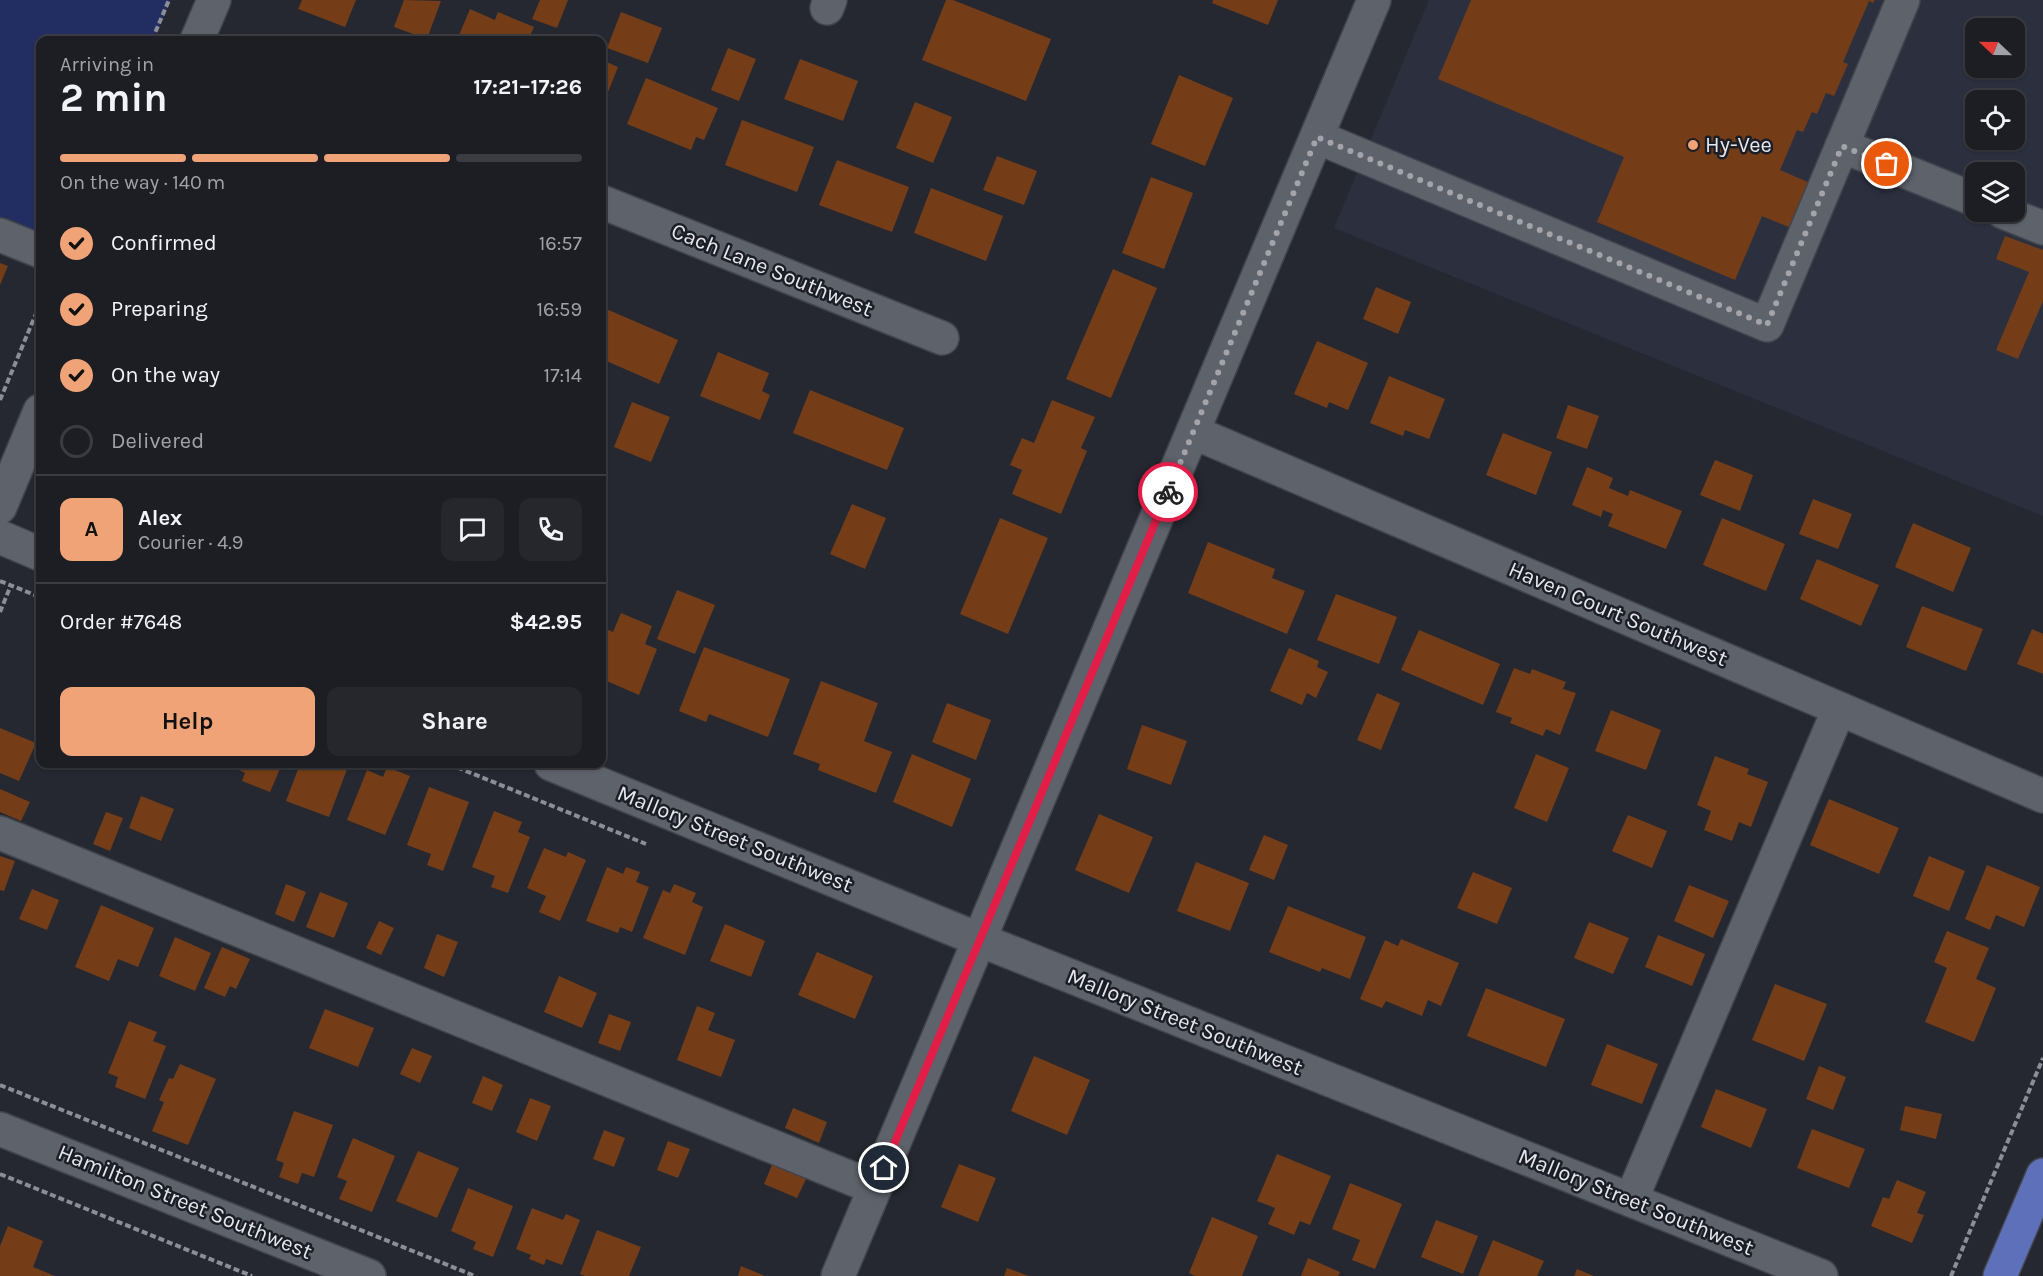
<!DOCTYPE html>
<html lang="en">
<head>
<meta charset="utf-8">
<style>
	:root { --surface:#1c1e24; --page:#25272c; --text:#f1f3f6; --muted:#a0a2a6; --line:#3a3c41; --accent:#efa377 }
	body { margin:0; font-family:Karla,sans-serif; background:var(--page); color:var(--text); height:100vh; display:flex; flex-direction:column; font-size:22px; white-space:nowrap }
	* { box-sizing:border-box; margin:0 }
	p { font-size:20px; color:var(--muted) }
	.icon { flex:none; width:33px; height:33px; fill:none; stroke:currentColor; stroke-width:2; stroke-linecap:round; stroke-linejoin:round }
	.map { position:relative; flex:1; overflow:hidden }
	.sheet { position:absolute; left:36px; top:36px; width:570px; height:732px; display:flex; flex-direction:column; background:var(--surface); border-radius:12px; box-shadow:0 2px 4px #0004,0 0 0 2px var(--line) }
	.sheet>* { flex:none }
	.needle { width:39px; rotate:292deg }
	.controls { position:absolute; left:1965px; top:18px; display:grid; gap:12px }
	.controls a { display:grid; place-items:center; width:60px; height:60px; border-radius:12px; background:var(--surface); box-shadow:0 2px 4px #0004,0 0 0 2px var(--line); font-size:30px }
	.pin { position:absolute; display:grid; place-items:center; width:51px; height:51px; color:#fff; margin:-26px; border:3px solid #fff; border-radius:50%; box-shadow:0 2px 6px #0007 }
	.courier { position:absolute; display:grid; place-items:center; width:60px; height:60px; margin:-30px; border:4px solid #e11d48; border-radius:50%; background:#fff; color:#222; box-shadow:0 2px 8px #0007 }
	.head em { font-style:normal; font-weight:700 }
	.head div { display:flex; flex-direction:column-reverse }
	.head { display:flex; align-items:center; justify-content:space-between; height:102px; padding:0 24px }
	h1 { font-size:39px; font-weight:700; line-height:45px }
	.bar { display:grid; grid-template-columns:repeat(4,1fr); gap:9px 6px; align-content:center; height:72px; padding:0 24px }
	.bar i { height:8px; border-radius:4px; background:var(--line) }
	.bar .current { background:var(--accent) }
	.bar p { grid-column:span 4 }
	.line { display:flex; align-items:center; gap:15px; padding:0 24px; border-top:2px solid var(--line) }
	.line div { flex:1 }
	.round { display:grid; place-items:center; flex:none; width:63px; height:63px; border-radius:12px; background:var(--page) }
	ol { padding:0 24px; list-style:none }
	li { display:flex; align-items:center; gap:18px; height:66px }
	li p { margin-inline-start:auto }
	li .icon { padding:6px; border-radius:50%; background:var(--accent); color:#111; stroke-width:4 }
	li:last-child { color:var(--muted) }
	li i { width:33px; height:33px; border:3px solid var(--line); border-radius:50% }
	.primary-button { display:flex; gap:12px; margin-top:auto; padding:12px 24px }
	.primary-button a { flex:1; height:69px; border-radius:12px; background:var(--accent); color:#111; font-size:24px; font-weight:700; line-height:69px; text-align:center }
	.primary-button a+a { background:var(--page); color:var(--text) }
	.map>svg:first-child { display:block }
</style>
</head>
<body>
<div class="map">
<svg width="2043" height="1276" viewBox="0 0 2043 1276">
	<rect width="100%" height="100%" fill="#252830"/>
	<path fill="#2c303e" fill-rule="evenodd" d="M1429 0H2043V516L1334 228ZM1976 28H2014V68H1976ZM1976 100H2014V140H1976ZM1976 172H2014V212H1976Z"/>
	<polygon fill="#222d62" points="0,0 171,0 154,40 40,40 40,237 0,221"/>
	<g fill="#743d18">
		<polygon points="302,0 356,0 345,27 298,9"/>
		<polygon points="404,0 441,1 427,39 394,27"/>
		<polygon points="540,0 568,0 557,28 532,19"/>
		<polygon points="946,0 953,0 1051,39 1026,101 922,60"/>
		<polygon points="1213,0 1278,0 1268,25 1212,3"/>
		<polygon points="1471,0 1875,0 1873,3 1869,1 1843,62 1848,64 1834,96 1826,93 1817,114 1812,112 1803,132 1797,130 1780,170 1810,183 1791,228 1762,216 1735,280 1597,222 1624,157 1438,79"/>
		<polygon points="470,9 495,20 498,12 534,27 528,40 457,40"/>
		<polygon points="621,12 662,28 648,63 607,48"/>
		<polygon points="728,48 756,59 739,101 711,90"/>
		<polygon points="800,59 858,81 843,121 784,99"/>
		<polygon points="602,60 618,67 602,107"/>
		<polygon points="1179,75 1233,98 1205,166 1151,144"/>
		<polygon points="646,78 718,108 704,140 696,137 691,150 627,124"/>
		<polygon points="915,102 952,117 933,163 896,148"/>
		<polygon points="742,120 814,147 797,192 725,165"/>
		<polygon points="997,156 1037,171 1024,205 983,190"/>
		<polygon points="837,160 909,187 892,232 819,205"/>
		<polygon points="1151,177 1193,193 1164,269 1122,253"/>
		<polygon points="931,188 1003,216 986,261 914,233"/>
		<polygon points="2005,236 2043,250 2043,301 2018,359 1996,350 2029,272 1996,259"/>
		<polygon points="0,263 8,266 0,285"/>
		<polygon points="1113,269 1157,288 1111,398 1066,379"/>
		<polygon points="1376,287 1411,302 1398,334 1363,319"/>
		<polygon points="604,308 678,340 659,384 602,359 602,313"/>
		<polygon points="1317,341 1368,363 1348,410 1329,402 1327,408 1294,394"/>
		<polygon points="718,352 769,373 762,391 770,395 760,420 700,396"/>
		<polygon points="1389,376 1445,399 1429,439 1405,430 1403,436 1370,423"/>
		<polygon points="810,390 904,428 887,470 793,433"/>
		<polygon points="1052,400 1095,417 1081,448 1087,451 1061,514 1012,494 1022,470 1010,465 1022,438 1034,443"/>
		<polygon points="632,402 670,417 651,462 614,447"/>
		<polygon points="1568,405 1599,416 1587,449 1556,438"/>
		<polygon points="1503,433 1552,452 1536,495 1486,475"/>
		<polygon points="1715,460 1753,475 1740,511 1700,495"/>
		<polygon points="1587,467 1613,478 1609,488 1628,496 1630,490 1682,511 1666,549 1608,526 1613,514 1603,510 1601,517 1572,505"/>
		<polygon points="1813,499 1852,514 1838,549 1799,534"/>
		<polygon points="852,504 886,518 865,569 830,554"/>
		<polygon points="1000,518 1048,538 1008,634 960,614"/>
		<polygon points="1722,518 1785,544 1766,591 1703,565"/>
		<polygon points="1913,523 1971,548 1953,592 1895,567"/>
		<polygon points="1208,542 1275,569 1272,578 1305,591 1287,634 1188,593"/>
		<polygon points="1817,559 1879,585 1861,626 1800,599"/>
		<polygon points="677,590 715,605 695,654 657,639"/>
		<polygon points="1336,594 1397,617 1379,664 1317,640"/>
		<polygon points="1922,606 1983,629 1966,671 1906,647"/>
		<polygon points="621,613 652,626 645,644 657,649 639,695 602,679 602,627 613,632"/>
		<polygon points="2032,629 2043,634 2043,674 2017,664"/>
		<polygon points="1419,630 1500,664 1483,705 1401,670"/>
		<polygon points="704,647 790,679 768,737 709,714 706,722 679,711"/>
		<polygon points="1289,648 1319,661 1317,667 1328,672 1316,698 1307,693 1302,705 1270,691"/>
		<polygon points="1514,668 1530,674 1532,669 1566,682 1563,689 1576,693 1560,735 1546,729 1543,736 1510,723 1512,718 1496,712"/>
		<polygon points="821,681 878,703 864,741 892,752 876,793 818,770 820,764 793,754"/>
		<polygon points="1377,693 1400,703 1381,750 1357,740"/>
		<polygon points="947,703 991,720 976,760 932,742"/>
		<polygon points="1611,710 1661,730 1646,770 1595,751"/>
		<polygon points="1142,725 1187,741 1171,785 1127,769"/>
		<polygon points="0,728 36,743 19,781 0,773"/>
		<polygon points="912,754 971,779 952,827 893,802"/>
		<polygon points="1536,754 1569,768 1547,822 1514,808"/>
		<polygon points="1715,756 1749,769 1747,774 1768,782 1751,827 1739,822 1732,841 1704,830 1711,811 1697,805"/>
		<polygon points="240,764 282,764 270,792 242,781 245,773 237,769"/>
		<polygon points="300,764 349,764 329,817 286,801"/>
		<polygon points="387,767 410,776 385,835 347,820 367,770 383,777"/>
		<polygon points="429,787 469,802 443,871 427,865 431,854 407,845"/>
		<polygon points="0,789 30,802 21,821 0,812"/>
		<polygon points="141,796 174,809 161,841 129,828"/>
		<polygon points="1829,799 1899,828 1879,874 1810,845"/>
		<polygon points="494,811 522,822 518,832 530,837 508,893 491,887 495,876 472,867"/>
		<polygon points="106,812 123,818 110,851 93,844"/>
		<polygon points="1099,814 1153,837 1129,893 1075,870"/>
		<polygon points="1628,815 1667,831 1652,868 1612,851"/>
		<polygon points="1264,835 1288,845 1274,880 1249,870"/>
		<polygon points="544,848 566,857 568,852 586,860 560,921 539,912 546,896 527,888"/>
		<polygon points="0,856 15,861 4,891 0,890"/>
		<polygon points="1929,856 1965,871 1949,911 1913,896"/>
		<polygon points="1196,862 1249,883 1230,931 1177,911"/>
		<polygon points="1987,865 2040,887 2024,927 1996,915 1990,930 1965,919"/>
		<polygon points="607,867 623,874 626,867 640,872 636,882 649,887 632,932 620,927 618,933 586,921"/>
		<polygon points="1473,872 1512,888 1497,924 1457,908"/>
		<polygon points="286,884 306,892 294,922 275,914"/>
		<polygon points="674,884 696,893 692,902 703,907 685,955 643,938 663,890 670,893"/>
		<polygon points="1689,885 1729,901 1713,938 1674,921"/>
		<polygon points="32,889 59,900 47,930 19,919"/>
		<polygon points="320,892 348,903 334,938 306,927"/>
		<polygon points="101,905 154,928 138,967 118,959 109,981 75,967"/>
		<polygon points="1288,906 1366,937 1350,979 1322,968 1320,972 1269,952"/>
		<polygon points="379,921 394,928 381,955 366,948"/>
		<polygon points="1589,922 1629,938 1613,974 1574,958"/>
		<polygon points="725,924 765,941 751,977 710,961"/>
		<polygon points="1947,931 1989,948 1976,979 1996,988 1974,1042 1925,1022 1947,968 1934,962"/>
		<polygon points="437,934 458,942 444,977 424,968"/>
		<polygon points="1658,935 1705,954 1692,986 1645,967"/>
		<polygon points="175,937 211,953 195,991 159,976"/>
		<polygon points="1401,939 1459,963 1441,1006 1428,1000 1422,1016 1386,1001 1382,1008 1360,999 1385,940 1398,946"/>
		<polygon points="222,947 250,959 236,989 230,986 225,997 204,988"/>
		<polygon points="817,952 873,976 855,1019 798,995"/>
		<polygon points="559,976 597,993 582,1028 544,1012"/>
		<polygon points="1775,984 1827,1004 1804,1061 1752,1040"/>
		<polygon points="1486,988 1565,1019 1546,1067 1467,1036"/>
		<polygon points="697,1006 715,1013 708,1030 735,1040 721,1077 677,1060"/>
		<polygon points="325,1009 374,1028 358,1067 309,1048"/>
		<polygon points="609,1014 631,1022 620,1051 598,1043"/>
		<polygon points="129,1021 157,1032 153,1041 166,1046 145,1099 115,1087 118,1077 108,1073"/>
		<polygon points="1607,1044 1658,1064 1642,1104 1591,1085"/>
		<polygon points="412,1048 432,1056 420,1083 400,1074"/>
		<polygon points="1034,1056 1090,1080 1067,1135 1011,1111"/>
		<polygon points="180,1064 216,1079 188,1145 152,1131 164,1102 159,1100 169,1078 173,1079"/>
		<polygon points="1819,1066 1846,1077 1833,1110 1806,1099"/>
		<polygon points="483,1076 503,1085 492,1111 472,1103"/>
		<polygon points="1716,1089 1767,1109 1751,1148 1701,1127"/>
		<polygon points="530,1098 551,1106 537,1141 516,1132"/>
		<polygon points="1905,1106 1942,1114 1936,1139 1900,1130"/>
		<polygon points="793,1108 827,1122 819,1143 785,1128"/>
		<polygon points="294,1111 333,1125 314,1177 302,1173 298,1184 279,1177 284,1163 276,1160"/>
		<polygon points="1812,1129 1865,1149 1849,1188 1797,1168"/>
		<polygon points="604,1130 625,1138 614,1167 593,1159"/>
		<polygon points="353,1138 395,1156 372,1212 339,1199 347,1181 337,1177"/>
		<polygon points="668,1141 690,1149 678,1178 657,1170"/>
		<polygon points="418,1151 459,1168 437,1218 396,1201"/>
		<polygon points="1277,1154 1331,1176 1310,1225 1300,1221 1294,1235 1268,1224 1275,1208 1257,1201"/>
		<polygon points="959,1164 996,1178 978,1222 941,1207"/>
		<polygon points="772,1165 806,1179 797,1198 764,1184"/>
		<polygon points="1897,1180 1926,1192 1917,1213 1924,1215 1912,1243 1871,1226 1883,1197 1889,1199"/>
		<polygon points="1350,1183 1402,1204 1375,1269 1352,1260 1360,1240 1332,1229"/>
		<polygon points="468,1188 513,1206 493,1257 473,1249 476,1242 451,1231"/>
		<polygon points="532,1208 563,1220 566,1214 580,1220 562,1265 546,1259 544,1265 529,1259 531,1255 516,1249"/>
		<polygon points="1212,1217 1258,1236 1242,1276 1195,1276 1189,1273"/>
		<polygon points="1436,1220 1478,1236 1463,1274 1421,1257"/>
		<polygon points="8,1226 43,1241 33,1267 55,1276 0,1276 0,1246"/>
		<polygon points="597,1230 641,1247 629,1276 585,1276 580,1274"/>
		<polygon points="1493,1240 1544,1261 1537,1276 1478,1276"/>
		<polygon points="1308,1258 1340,1272 1338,1276 1301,1276"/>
		<polygon points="741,1266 765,1276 738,1276"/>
		<polygon points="1007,1268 1029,1276 1004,1276"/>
		<polygon points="1577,1269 1594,1276 1574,1276"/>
	</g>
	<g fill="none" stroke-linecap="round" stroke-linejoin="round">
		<defs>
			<g id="minor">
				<polyline points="1903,0 1842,146 1976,200"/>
				<polyline points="827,8 830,0"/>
				<polyline points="197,40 214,0"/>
				<polyline points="1317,137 1767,325 1842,146"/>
				<polyline points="602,202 942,338"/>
				<polyline points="2003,212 2043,228"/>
				<polyline points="0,235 40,251"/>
				<polyline points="1193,432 2043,796"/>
				<polyline points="0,507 40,411"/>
				<polyline points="0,537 40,554"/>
				<polyline points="551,764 980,940 1821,1276"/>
				<polyline points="0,833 875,1188"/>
				<polyline points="0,1129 369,1276"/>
				<polyline points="1631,1200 1839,709"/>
				<polyline points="838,1276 1374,0"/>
			</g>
			<polyline id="major" points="2000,1276 2043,1175"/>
		</defs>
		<use href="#minor" stroke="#42444b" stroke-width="36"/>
		<use href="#major" stroke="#42444b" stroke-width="36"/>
		<g stroke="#8c8e95" stroke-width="4" stroke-dasharray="6 3" stroke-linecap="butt">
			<polyline points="152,40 169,0"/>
			<polyline points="0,400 40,304"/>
			<polyline points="0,581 40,597"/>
			<polyline points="0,612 11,585"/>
			<polyline points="449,764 646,844"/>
			<polyline points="0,1085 475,1276"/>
			<polyline points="0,1174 252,1276"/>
			<polyline points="1951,1276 2043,1058"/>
		</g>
		<use href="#minor" stroke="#5e626b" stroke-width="33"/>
		<use href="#major" stroke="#5e70b9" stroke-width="33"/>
	</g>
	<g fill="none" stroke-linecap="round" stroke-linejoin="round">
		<polyline stroke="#a2a4aa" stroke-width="6" stroke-dasharray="0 10.8" points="1168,492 1317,137 1767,325 1842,146 1887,164"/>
		<polyline stroke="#e11d48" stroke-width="8" points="884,1168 1168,492"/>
	</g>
	<circle fill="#efa377" stroke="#1b1e26" stroke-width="2" cx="1693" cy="145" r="6"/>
	<g text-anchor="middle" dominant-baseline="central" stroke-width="5" stroke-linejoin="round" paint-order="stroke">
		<g font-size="22" fill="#e5e7ec" stroke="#1b1e26" text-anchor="start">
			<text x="1705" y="145">Hy-Vee</text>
		</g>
		<g font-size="22" fill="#e5e7ec" stroke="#1b1e26">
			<text transform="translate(772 270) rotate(22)">Cach Lane Southwest</text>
			<text transform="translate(1618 614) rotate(23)">Haven Court Southwest</text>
			<text transform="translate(735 839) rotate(22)">Mallory Street Southwest</text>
			<text transform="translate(1185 1022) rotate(22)">Mallory Street Southwest</text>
			<text transform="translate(185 1202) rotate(22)">Hamilton Street Southwest</text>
			<text transform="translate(1636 1202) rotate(22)">Mallory Street Southwest</text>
		</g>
	</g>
</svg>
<div class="controls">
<a><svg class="needle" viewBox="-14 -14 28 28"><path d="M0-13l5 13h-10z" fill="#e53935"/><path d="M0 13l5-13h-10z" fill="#a0a2a6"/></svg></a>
<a><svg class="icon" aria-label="locate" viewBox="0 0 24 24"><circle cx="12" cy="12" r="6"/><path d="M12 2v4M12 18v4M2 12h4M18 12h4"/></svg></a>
<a><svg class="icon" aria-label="layers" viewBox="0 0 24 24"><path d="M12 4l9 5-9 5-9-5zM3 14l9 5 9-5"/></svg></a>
</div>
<div class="pin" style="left:1887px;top:164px;background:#ea580c"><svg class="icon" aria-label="bag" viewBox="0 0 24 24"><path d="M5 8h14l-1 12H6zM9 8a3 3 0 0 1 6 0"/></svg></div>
<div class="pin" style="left:884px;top:1168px;background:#1f2937"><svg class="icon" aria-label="home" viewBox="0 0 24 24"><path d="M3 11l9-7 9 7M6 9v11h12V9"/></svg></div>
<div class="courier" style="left:1168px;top:492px"><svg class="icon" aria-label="bike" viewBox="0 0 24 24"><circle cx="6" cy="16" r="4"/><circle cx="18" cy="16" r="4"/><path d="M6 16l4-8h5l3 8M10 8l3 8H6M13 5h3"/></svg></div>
<section class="sheet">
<div class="head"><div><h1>2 min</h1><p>Arriving in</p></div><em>17:21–17:26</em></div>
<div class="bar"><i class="current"></i><i class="current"></i><i class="current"></i><i></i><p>On the way · 140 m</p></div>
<ol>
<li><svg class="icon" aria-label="check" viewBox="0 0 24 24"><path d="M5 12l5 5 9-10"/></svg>Confirmed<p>16:57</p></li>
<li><svg class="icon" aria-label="check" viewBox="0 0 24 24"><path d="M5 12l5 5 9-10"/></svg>Preparing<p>16:59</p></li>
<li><svg class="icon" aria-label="check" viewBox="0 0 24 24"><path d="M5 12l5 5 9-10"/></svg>On the way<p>17:14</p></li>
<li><i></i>Delivered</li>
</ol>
<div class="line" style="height:108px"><b class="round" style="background:var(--accent);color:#111">A</b><div><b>Alex</b><p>Courier · 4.9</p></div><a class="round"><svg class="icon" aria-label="chat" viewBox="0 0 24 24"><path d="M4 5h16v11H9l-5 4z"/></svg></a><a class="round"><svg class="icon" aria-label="phone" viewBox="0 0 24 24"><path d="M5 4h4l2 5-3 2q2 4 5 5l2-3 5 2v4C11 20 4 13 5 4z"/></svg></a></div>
<div class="line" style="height:78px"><div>Order #7648</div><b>$42.95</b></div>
<div class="primary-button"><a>Help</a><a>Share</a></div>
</section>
</div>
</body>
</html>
